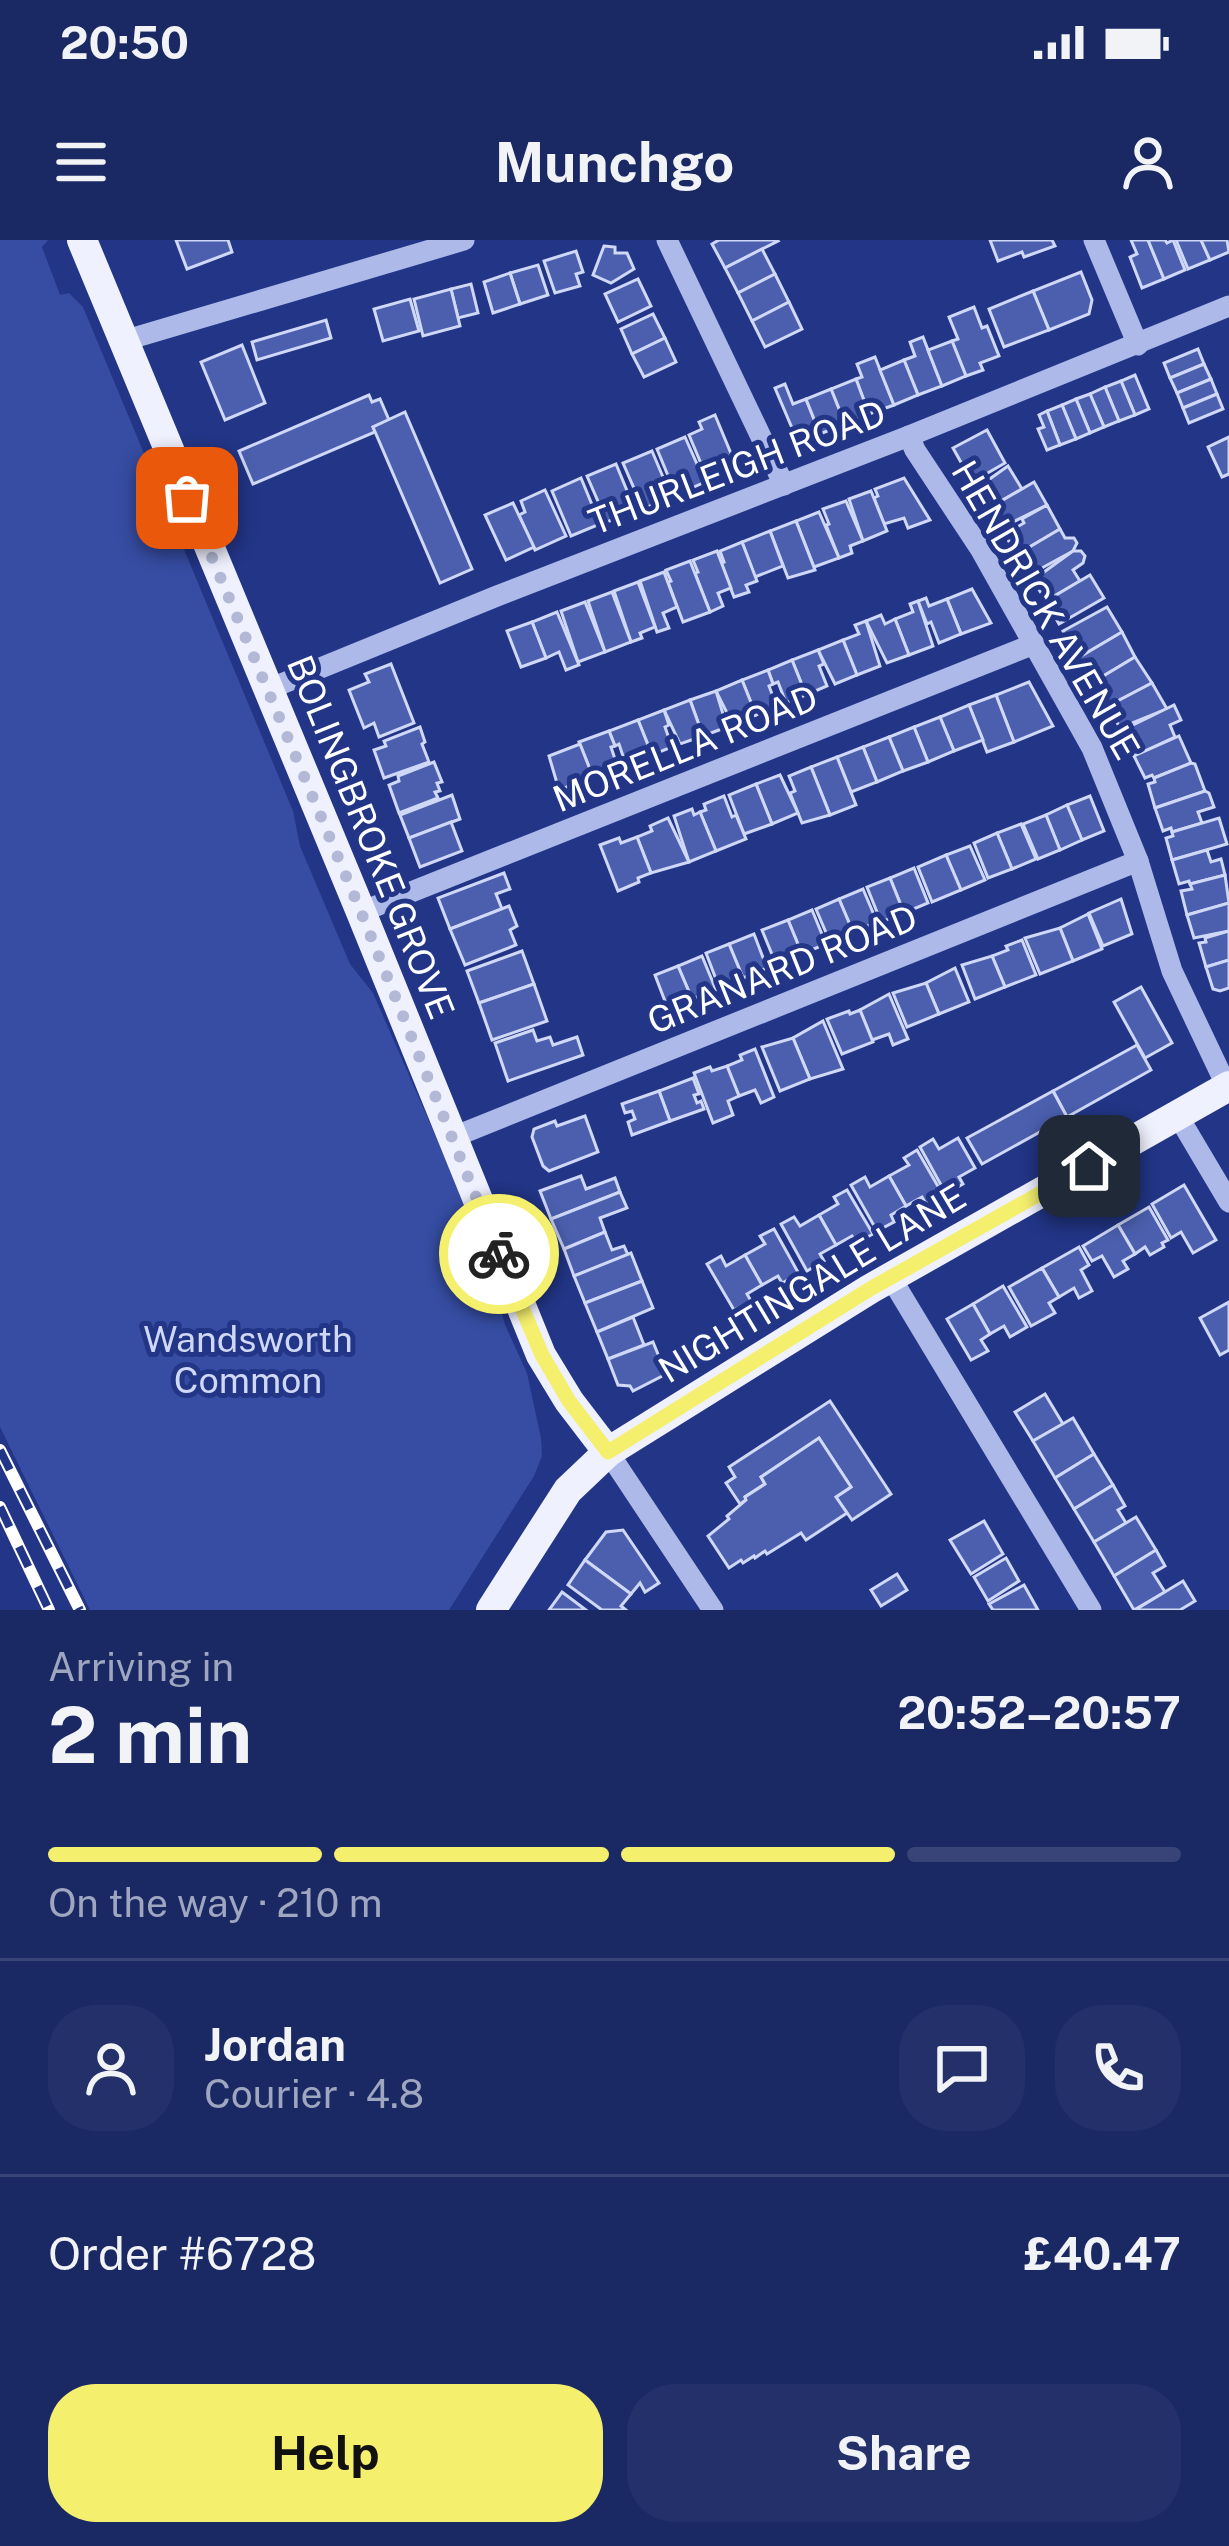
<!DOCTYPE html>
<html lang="en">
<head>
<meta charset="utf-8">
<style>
	:root { --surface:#1a2864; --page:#23306a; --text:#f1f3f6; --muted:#9fa6bf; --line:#384478; --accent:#f5ef6e }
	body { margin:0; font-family:"Public Sans",sans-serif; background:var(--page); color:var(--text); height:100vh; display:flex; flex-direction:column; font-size:45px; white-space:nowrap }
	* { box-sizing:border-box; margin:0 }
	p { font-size:39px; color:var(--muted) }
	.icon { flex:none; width:66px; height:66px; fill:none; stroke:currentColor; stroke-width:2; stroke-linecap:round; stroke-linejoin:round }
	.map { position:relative; height:1370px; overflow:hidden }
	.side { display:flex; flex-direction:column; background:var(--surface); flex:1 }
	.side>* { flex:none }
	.pin { position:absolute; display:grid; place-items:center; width:102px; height:102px; color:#fff; margin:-51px; border-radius:24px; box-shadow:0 6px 18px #0006 }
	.courier { position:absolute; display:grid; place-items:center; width:120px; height:120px; margin:-60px; border:9px solid #f5ef6e; border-radius:50%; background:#fff; color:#222; box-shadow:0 3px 15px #0007 }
	.summary em { font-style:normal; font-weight:700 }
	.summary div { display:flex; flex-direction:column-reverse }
	.summary { display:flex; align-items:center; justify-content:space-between; height:204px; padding:0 48px }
	h1 { font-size:78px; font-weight:700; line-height:90px }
	.bar { display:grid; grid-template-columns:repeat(4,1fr); gap:18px 12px; align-content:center; height:144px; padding:0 48px }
	.bar i { height:15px; border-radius:9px; background:var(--line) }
	.bar .current { background:var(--accent) }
	.bar p { grid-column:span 4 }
	.line { display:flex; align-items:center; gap:30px; padding:0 48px; border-top:3px solid var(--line) }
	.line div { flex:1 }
	.round { display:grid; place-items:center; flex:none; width:126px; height:126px; border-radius:48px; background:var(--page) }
	.button { display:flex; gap:24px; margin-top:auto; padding:24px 48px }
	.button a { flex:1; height:138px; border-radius:48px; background:var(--accent); color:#111; font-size:48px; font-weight:700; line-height:138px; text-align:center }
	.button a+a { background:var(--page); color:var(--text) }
	.status { display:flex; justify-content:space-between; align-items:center; height:84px; padding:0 60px; background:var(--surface); direction:ltr }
	.status svg { height:33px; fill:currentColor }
	header { display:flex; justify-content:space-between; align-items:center; height:156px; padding:0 48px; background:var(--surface); font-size:54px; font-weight:700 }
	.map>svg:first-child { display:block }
</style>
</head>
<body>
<div class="status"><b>20:50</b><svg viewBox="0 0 49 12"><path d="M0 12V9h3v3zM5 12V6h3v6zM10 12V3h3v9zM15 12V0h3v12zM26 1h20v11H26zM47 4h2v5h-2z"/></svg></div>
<header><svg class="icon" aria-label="menu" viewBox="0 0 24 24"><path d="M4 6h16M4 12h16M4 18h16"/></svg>Munchgo<svg class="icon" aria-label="person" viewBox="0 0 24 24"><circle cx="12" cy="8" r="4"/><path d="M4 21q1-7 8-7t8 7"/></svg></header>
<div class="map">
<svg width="1229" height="1370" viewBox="0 0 1229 1370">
	<rect width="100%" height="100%" fill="#223586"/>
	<polygon fill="#364da3" points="0,0 48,0 42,7 60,55 69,53 83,67 293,571 300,606 350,724 373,753 488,1016 505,1085 527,1133 541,1198 542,1216 534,1236 449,1370 90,1370 0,1187"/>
	<g fill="#4b5fae" stroke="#d0d8f7" stroke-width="3">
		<polygon points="176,0 228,0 232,12 187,29"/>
		<polygon points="719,0 777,0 778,1 725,28 712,4"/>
		<polygon points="990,0 1052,0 1055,6 1024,17 1022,12 998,21"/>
		<polygon points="1131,0 1148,0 1164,39 1142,48 1130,17 1137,14"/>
		<polygon points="1148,0 1165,0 1167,3 1173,0 1185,30 1164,39"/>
		<polygon points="1176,0 1201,0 1210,20 1188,29"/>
		<polygon points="1201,0 1227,0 1229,12 1210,20"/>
		<polygon points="604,6 615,7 615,13 627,13 634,29 611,43 593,35"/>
		<polygon points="762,9 775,34 738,53 725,28"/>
		<polygon points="576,11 583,32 576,34 580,46 555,53 544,21"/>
		<polygon points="538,25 548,55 520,64 510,33"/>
		<polygon points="1081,32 1092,60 1089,74 1049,90 1033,51"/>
		<polygon points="510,33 520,64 493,73 484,42"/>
		<polygon points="775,34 789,62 752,81 738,53"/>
		<polygon points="638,39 651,66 618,82 605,54"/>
		<polygon points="471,44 478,73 458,78 451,49"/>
		<polygon points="451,49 460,86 423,96 414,59"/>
		<polygon points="1033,51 1049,90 1004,107 989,69"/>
		<polygon points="410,59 419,91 383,101 374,69"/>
		<polygon points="789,62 802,89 765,107 752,81"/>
		<polygon points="974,67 982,88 987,86 999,116 980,123 983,130 966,136 952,101 958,99 949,77"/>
		<polygon points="653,74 665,98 632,114 621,89"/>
		<polygon points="326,80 331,98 257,120 252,102"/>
		<polygon points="923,97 942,146 918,155 904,120 915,116 910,102"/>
		<polygon points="665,98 676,122 644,137 632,114"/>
		<polygon points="952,101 966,136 942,146 928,110"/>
		<polygon points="242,105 265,163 225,180 201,122"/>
		<polygon points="1198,109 1204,124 1170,138 1164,123"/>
		<polygon points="875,117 894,165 869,174 856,139 862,137 857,124"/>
		<polygon points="904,120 918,155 894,165 880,130"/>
		<polygon points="1204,124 1211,139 1177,153 1170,138"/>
		<polygon points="1135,135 1149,169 1135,175 1121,141"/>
		<polygon points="856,139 869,174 845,184 831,149"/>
		<polygon points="1211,139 1217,154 1183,168 1177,153"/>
		<polygon points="1121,141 1135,175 1119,181 1105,147"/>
		<polygon points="785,144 793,164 806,159 820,194 798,202 775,148"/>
		<polygon points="1105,147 1119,181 1104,187 1090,154"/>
		<polygon points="831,149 845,184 820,194 806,159"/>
		<polygon points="1090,154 1104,187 1090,193 1076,159"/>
		<polygon points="1217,154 1223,169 1189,183 1183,168"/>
		<polygon points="369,155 372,162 380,159 389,180 373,187 375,192 253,244 239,211"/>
		<polygon points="1076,159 1090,193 1076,199 1062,165"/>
		<polygon points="1062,165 1076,199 1060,205 1047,171"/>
		<polygon points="1047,171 1060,205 1047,210 1038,189 1044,187 1039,175"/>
		<polygon points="405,172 472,329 440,343 373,187"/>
		<polygon points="715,175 737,228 708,240 689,195 702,189 699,182"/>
		<polygon points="987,190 1005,223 972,242 953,208"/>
		<polygon points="685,197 705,242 676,255 657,209"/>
		<polygon points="1229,197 1229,234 1222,237 1208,207"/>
		<polygon points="652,211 671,256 643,269 623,223"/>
		<polygon points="616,224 635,270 607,282 587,236"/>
		<polygon points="1008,226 1022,249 989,268 977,248"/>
		<polygon points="581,238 600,284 571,296 552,251"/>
		<polygon points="904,238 930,280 908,288 904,278 884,284 874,258 878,256 875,249"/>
		<polygon points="1034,242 1047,265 1001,288 989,268"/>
		<polygon points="545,250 566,296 535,310 519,275 525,272 521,261"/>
		<polygon points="871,251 887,291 863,301 849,259"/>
		<polygon points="846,261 863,301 850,306 852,313 839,318 826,285 829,284 823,269"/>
		<polygon points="513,263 534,307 506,320 485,275"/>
		<polygon points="1047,265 1060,289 1016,315 1005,294 1024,283 1022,279"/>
		<polygon points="819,272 839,318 814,327 796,281"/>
		<polygon points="796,281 815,330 788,338 770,291"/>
		<polygon points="1060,289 1065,298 1074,298 1077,303 1073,311 1029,335 1016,315"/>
		<polygon points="770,291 783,326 755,337 742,302"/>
		<polygon points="742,302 757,341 746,345 749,352 734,357 721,323 724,322 720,311"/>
		<polygon points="717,311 731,348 718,353 723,366 710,372 695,333 698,332 693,320"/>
		<polygon points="1073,311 1081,311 1085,316 1083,323 1073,330 1080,341 1046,361 1033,340"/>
		<polygon points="690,321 710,372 683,382 668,342 671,341 666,330"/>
		<polygon points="664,332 677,367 663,373 669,388 657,392 640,341"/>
		<polygon points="1090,335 1104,358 1059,384 1046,361"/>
		<polygon points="638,342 655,387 640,393 642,398 631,402 614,351"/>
		<polygon points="972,349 991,383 961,394 947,359"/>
		<polygon points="612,352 631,402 605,412 588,361"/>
		<polygon points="926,358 929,366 947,359 961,394 939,403 931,382 927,384 918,361"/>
		<polygon points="918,361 933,406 909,415 895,379 913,372 910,364"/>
		<polygon points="585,362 605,412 578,422 561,371"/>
		<polygon points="1107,367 1122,392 1078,418 1063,391"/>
		<polygon points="557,372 579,425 566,430 559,412 546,418 532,382"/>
		<polygon points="881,375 885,384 895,379 909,415 887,423 866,381"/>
		<polygon points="866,381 880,426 857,435 843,400 859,394 855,385"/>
		<polygon points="532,382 546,418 521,427 507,391"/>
		<polygon points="1122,392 1135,417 1100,438 1099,435 1091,440 1078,418"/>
		<polygon points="843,400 857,435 835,444 818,410"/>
		<polygon points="818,410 824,424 819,426 827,446 806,455 792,420"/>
		<polygon points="1135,417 1152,443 1108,466 1095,445 1102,440 1100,438"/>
		<polygon points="792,420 806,455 786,463 778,442 773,444 768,430"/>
		<polygon points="391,424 414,483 379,497 374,483 364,488 349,450 369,442 365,434"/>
		<polygon points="768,430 773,444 769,446 777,467 756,475 742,440"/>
		<polygon points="742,440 756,475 733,485 716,451"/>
		<polygon points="1029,442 1053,486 1014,502 996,455"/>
		<polygon points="1152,443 1167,469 1120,488 1108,466"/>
		<polygon points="716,451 727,487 703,496 690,460"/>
		<polygon points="996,455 1014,502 987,512 969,465"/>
		<polygon points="690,460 703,496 680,504 664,470"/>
		<polygon points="969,465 983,500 954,511 940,477"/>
		<polygon points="1174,465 1181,480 1170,485 1175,497 1134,516 1123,493 1130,489 1129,487"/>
		<polygon points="664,470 669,485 665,487 672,507 652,515 638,480"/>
		<polygon points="940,477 954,511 928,522 914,487"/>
		<polygon points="638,480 652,515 626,525 619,504 615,506 609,491"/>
		<polygon points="420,487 425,502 422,504 429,522 384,538 374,510 386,506 384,501"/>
		<polygon points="914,487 928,522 903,531 889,497"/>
		<polygon points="609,491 615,506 611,507 618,528 593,537 579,502"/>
		<polygon points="1179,496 1191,523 1154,538 1152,535 1145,538 1134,516"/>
		<polygon points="889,497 903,531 877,542 863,507"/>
		<polygon points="580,504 593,537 559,550 549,516"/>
		<polygon points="863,507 877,542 851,552 837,517"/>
		<polygon points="837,517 856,565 830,575 811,527"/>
		<polygon points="434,522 442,542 437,543 440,551 435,552 438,558 399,573 389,545 399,541 398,536"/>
		<polygon points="1191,523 1195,524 1205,551 1155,568 1148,544 1155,542 1154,538"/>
		<polygon points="811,527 830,575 802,583 790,553 795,551 789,536"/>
		<polygon points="780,535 798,573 772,584 756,544"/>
		<polygon points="756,544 772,584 744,594 729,555"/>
		<polygon points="1205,551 1209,553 1214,567 1198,572 1202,583 1172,592 1171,588 1163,591 1155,568"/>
		<polygon points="452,555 460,579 409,598 400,575"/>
		<polygon points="724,556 732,577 736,575 746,599 716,611 700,572 706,570 704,564"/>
		<polygon points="1090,556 1104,591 1082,600 1067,565"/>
		<polygon points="1067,565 1082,600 1060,610 1046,575"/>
		<polygon points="692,569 694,575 700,572 716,611 689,622 674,576"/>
		<polygon points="1046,575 1060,610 1038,619 1023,584"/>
		<polygon points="668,578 689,622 651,633 637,597 652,591 650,586"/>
		<polygon points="1219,578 1227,604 1172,620 1166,598 1173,596 1172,592"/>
		<polygon points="451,582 462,611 420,627 409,598"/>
		<polygon points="1021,584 1036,619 1012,629 997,593"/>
		<polygon points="997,593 1012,629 988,638 974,603"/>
		<polygon points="637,597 651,633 638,638 639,642 618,651 600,605 619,598 621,603"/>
		<polygon points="970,606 985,640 961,650 946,615"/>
		<polygon points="1207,610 1211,622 1221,619 1225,635 1190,644 1189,641 1179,644 1172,620"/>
		<polygon points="946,615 961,650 932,662 918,627"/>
		<polygon points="914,628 928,663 904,673 890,638"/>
		<polygon points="504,633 510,649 496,654 502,669 450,689 438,658"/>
		<polygon points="1225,635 1229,663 1187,675 1181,651 1192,649 1190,644"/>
		<polygon points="890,638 904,673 881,682 867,647"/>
		<polygon points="863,649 877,682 853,692 839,659"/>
		<polygon points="839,659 853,692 830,702 816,669"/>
		<polygon points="1121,659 1132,694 1103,706 1089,673"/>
		<polygon points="1229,663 1229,691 1194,698 1187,675"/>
		<polygon points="509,666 517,686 510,690 516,705 465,725 450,689"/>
		<polygon points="812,670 826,704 802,714 788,680"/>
		<polygon points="1088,674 1102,709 1073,721 1060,688"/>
		<polygon points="788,680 802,714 776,724 762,690"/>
		<polygon points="1060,688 1073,721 1040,734 1025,698"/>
		<polygon points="1229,691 1229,720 1206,727 1199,703 1206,702 1205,698"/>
		<polygon points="754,694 767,728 743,738 729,704"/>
		<polygon points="1022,700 1036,735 1005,747 992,716 1008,710 1006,706"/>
		<polygon points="729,704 743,738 719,747 706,713"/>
		<polygon points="522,711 534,744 479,763 467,731"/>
		<polygon points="702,716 716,750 692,759 678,726"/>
		<polygon points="992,716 1005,747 975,759 962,725"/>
		<polygon points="1229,720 1229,748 1220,751 1213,749 1206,727"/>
		<polygon points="678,726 692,759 668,769 655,735"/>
		<polygon points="955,728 969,762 939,774 926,743"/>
		<polygon points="926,743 939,774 907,787 893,753"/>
		<polygon points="534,744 547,781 492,800 479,763"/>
		<polygon points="1141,747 1172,803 1145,818 1114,762"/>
		<polygon points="889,754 908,799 893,805 889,794 872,800 860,770"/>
		<polygon points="860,770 873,802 842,814 827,779 849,771 850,774"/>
		<polygon points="823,781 843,829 810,839 793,798"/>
		<polygon points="533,790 537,801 550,797 553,805 577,797 583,815 508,841 495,803"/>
		<polygon points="793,798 810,839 780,851 762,807"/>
		<polygon points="1137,805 1151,830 1067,877 1053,851"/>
		<polygon points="755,809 774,857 761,863 755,850 739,856 727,826 742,820 740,815"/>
		<polygon points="727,826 739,856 728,861 733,875 713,883 694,833 710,827 712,831"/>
		<polygon points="693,838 699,854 694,855 697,863 701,861 704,869 670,881 659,851"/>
		<polygon points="659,851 670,881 632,895 628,882 635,879 632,871 625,873 622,864"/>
		<polygon points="1053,851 1067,877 982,924 967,898"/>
		<polygon points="585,876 598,912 549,931 543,926 532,897 534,889 555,881 557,886"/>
		<polygon points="958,898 975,928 959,937 963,944 946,954 920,907 933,899 939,909"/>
		<polygon points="917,910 943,955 926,964 922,957 906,966 889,936 909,925 904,918"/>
		<polygon points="581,936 586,949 615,938 620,952 551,979 540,951"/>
		<polygon points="889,936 906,966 891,975 894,982 877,991 851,945 865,937 870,947"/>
		<polygon points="1184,945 1216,1000 1193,1013 1181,992 1171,998 1152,964"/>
		<polygon points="847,950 873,994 856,1003 852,996 836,1005 819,975 838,964 834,957"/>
		<polygon points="620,952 627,968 600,978 605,992 564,1009 551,979"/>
		<polygon points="1149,967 1168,1000 1162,1003 1164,1007 1150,1015 1145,1007 1135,1014 1118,985"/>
		<polygon points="819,975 836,1005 820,1014 824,1021 807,1031 781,984 794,977 800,986"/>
		<polygon points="1118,985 1135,1014 1123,1021 1128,1029 1114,1037 1102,1016 1092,1021 1083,1006"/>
		<polygon points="774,989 799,1034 782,1043 778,1036 762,1045 745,1015 765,1004 760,996"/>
		<polygon points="605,992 612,1010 624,1006 628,1015 574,1036 564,1009"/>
		<polygon points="1079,1007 1089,1025 1081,1030 1092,1051 1079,1058 1074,1048 1059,1057 1042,1028"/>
		<polygon points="631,1013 642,1041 585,1063 574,1036"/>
		<polygon points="745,1015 762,1045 747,1054 751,1061 734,1070 707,1024 721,1016 726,1026"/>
		<polygon points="1042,1028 1059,1057 1049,1063 1055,1073 1031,1086 1009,1047"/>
		<polygon points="642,1041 653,1068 597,1092 585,1063"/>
		<polygon points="1003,1046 1027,1087 1010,1097 1004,1086 990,1094 973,1064"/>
		<polygon points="1229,1062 1229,1110 1220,1115 1200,1078"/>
		<polygon points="973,1064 990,1094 981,1100 988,1111 971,1120 947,1079"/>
		<polygon points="633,1077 644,1105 608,1119 597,1092"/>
		<polygon points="653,1102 662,1124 668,1121 672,1131 633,1151 630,1146 618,1145 608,1119"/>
		<polygon points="1045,1154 1063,1184 1033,1201 1015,1172"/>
		<polygon points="830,1161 891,1254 852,1280 836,1257 851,1247 819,1198 761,1237 765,1244 745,1257 746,1260 740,1264 726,1243 735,1237 729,1227"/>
		<polygon points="1073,1178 1094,1214 1055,1238 1033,1201"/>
		<polygon points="819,1198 851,1247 836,1257 847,1273 806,1300 801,1293 767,1314 765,1311 755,1318 754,1316 743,1323 741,1320 729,1328 708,1296 729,1279 727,1276 746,1260 745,1257 765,1244 761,1237"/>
		<polygon points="1094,1214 1113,1245 1074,1269 1055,1238"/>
		<polygon points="1113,1245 1125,1266 1118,1270 1126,1283 1094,1302 1074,1269"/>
		<polygon points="1136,1277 1156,1310 1114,1336 1094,1302"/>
		<polygon points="984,1281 1003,1314 971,1334 950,1300"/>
		<polygon points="623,1290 659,1343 645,1352 640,1343 631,1354 585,1320 606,1292"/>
		<polygon points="1156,1310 1165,1326 1153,1333 1165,1352 1134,1370 1114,1336"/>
		<polygon points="1006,1318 1019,1341 988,1361 974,1337"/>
		<polygon points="585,1320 631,1354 621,1366 626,1370 602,1370 568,1345"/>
		<polygon points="897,1334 907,1350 881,1366 871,1350"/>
		<polygon points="1183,1341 1195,1361 1180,1370 1135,1370"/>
		<polygon points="1024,1345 1038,1370 993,1370 989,1364"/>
		<polygon points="562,1352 586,1370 549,1370"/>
	</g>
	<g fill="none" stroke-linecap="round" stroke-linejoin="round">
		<g stroke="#acb9e9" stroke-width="21">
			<polyline points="667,0 784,245"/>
			<polyline points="1094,0 1138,105"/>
			<polyline points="123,101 464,0"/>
			<polyline points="909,196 915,210 981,310 1092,508 1138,621 1172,731 1227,847"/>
			<polyline points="269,449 497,356 909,196 1229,66"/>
			<polyline points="361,672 1034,404"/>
			<polyline points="1178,876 1229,962"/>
			<polyline points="451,898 1138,621"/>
			<polyline points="891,1038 1091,1370"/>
			<polyline points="608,1212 713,1370"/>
		</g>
		<g stroke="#eff1fe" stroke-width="30">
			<polyline points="82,0 361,672 541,1115 569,1161 608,1212"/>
			<polyline points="491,1370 568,1250 608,1212 870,1049 1229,846"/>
		</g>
		<defs>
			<g id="rail">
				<polyline points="0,1210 80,1370"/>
				<polyline points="0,1267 49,1370"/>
			</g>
		</defs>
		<use href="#rail" stroke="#fff" stroke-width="12"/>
		<use href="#rail" stroke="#223586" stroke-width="8" stroke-dasharray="22" stroke-linecap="butt"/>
	</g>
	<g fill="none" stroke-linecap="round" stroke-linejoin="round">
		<polyline stroke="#b2b8d5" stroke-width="12" stroke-dasharray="0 21.6" points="187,258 361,672 499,1014"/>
		<polyline stroke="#f5ef6e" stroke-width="15" points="499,1014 542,1115 569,1161 608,1212 870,1049 1089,926"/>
	</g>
	<g text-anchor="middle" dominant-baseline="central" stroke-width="10" stroke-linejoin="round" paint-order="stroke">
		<g font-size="36" fill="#fff" stroke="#223586">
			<text transform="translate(737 227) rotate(-21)">THURLEIGH ROAD</text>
			<text transform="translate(1046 370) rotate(60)">HENDRICK AVENUE</text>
			<text transform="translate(685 508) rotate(-22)">MORELLA ROAD</text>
			<text transform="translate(371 597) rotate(68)">BOLINGBROKE GROVE</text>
			<text transform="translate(782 729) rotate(-22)">GRANARD ROAD</text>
			<text transform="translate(812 1043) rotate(-31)">NIGHTINGALE LANE</text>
		</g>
		<g font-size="36" fill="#d0d8f7" stroke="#223586">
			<text x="248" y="1099">Wandsworth<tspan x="248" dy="41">Common</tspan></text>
		</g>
	</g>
</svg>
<div class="pin" style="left:187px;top:258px;background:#ea580c"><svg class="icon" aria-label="bag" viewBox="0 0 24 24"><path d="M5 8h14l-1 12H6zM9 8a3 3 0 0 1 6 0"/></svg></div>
<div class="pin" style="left:1089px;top:926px;background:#1f2937"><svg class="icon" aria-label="home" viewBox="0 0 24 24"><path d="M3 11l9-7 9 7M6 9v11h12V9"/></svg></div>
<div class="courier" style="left:499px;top:1014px"><svg class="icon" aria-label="bike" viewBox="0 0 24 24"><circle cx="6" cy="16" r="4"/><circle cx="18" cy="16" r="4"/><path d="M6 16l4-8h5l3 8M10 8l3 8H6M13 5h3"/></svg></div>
</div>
<section class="side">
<div class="summary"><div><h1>2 min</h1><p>Arriving in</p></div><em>20:52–20:57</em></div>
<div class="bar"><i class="current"></i><i class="current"></i><i class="current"></i><i></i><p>On the way · 210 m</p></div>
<div class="line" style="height:216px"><a class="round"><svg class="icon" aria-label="person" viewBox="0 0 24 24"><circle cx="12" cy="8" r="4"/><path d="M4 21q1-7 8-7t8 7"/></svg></a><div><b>Jordan</b><p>Courier · 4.8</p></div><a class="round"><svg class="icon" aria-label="chat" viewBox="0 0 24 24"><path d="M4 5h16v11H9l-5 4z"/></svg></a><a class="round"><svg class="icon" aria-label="phone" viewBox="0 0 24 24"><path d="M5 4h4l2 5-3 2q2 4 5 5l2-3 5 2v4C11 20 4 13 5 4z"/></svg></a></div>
<div class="line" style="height:156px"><div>Order #6728</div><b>£40.47</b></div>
<div class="button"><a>Help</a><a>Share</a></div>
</section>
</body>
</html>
